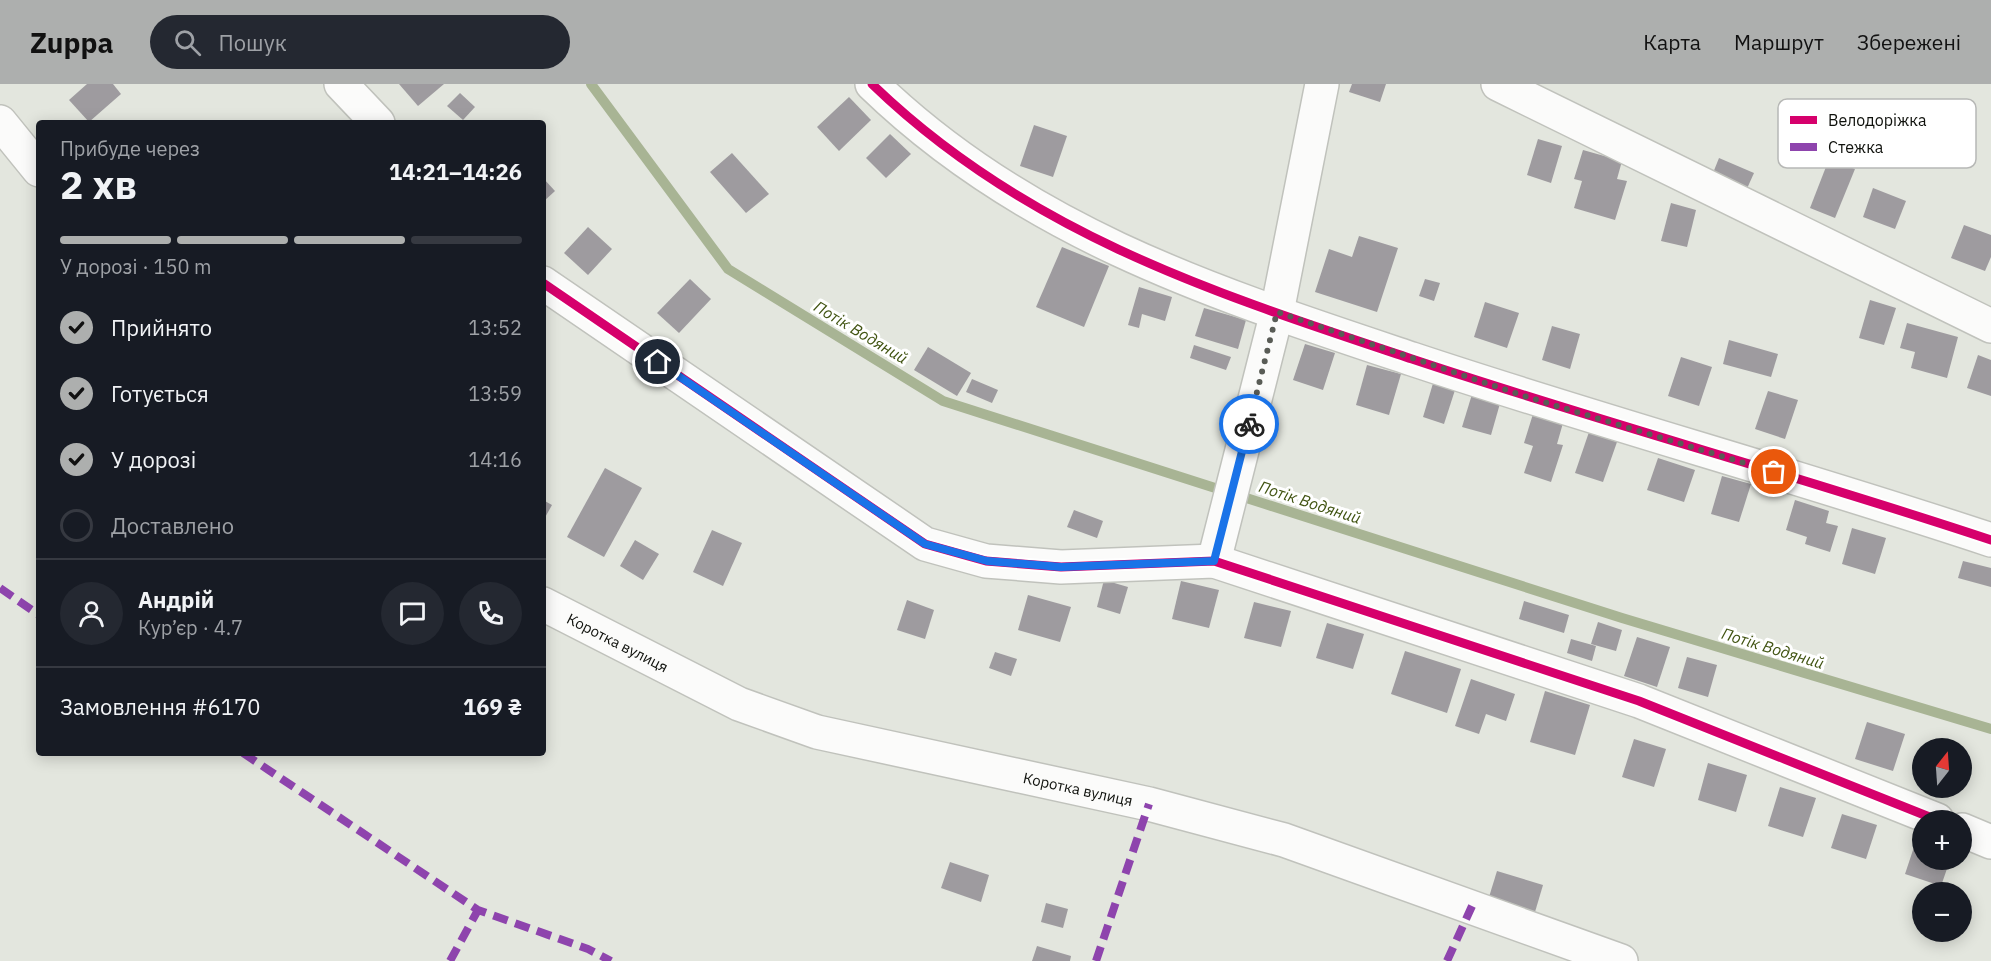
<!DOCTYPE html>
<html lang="uk">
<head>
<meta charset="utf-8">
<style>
	:root { --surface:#171b24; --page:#242831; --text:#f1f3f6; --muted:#9ea1a6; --line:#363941; --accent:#adafae }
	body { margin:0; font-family:"IBM Plex Sans",sans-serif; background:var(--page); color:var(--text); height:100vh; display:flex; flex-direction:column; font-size:22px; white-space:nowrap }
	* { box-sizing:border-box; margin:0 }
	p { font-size:20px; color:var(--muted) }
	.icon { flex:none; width:33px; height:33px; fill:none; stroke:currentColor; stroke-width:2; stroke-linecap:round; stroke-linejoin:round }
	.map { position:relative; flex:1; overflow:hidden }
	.panel { position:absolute; left:36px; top:36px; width:510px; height:636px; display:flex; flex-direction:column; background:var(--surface); border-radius:6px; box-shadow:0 3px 15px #0003 }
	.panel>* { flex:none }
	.needle { width:39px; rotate:17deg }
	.tools { position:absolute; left:1912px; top:654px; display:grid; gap:12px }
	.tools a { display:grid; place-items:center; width:60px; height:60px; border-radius:50%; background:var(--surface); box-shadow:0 3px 15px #0003; font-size:30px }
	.pin { position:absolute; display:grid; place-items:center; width:51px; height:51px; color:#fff; margin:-26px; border:3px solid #fff; border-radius:50%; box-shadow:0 2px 6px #0007 }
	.courier { position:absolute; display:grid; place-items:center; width:60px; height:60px; margin:-30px; border:4px solid #1a73e8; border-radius:50%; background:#fff; color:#222; box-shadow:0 2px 8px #0007 }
	.summary em { font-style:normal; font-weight:800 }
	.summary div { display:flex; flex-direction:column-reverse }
	.summary { display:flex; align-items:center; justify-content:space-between; height:102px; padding:0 24px }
	h1 { font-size:39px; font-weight:800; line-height:45px }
	.bar { display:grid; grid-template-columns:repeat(4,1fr); gap:9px 6px; align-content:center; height:72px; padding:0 24px }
	.bar i { height:8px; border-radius:4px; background:var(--line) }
	.bar .active { background:var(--accent) }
	.bar p { grid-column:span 4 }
	.line { display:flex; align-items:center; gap:15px; padding:0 24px; border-top:2px solid var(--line) }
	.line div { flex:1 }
	.round { display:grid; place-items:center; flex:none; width:63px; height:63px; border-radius:32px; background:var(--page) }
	ol { padding:0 24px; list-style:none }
	li { display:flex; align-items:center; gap:18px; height:66px }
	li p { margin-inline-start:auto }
	li .icon { padding:6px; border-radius:50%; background:var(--accent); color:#111; stroke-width:4 }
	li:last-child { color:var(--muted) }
	li i { width:33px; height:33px; border:3px solid var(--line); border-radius:50% }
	header { display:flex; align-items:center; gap:36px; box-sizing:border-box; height:84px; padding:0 30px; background:var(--accent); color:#111 }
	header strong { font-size:28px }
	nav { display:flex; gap:33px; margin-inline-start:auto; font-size:21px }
	.search { width:420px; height:54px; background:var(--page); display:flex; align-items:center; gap:15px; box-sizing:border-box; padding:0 21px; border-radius:33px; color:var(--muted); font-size:22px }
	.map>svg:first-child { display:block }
</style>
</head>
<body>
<header>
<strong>Zuppa</strong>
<div class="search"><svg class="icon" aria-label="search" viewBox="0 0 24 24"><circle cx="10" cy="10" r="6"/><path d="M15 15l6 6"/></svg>Пошук</div>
<nav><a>Карта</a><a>Маршрут</a><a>Збережені</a></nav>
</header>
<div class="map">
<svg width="1991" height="877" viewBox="0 0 1991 877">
	<rect width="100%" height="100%" fill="#e3e6de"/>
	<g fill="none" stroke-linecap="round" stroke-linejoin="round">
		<polyline stroke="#a8b494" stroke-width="10" points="591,0 728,185 943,317 1622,534 1991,645"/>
	</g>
	<g fill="#9e9b9f">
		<polygon points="87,0 113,0 121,10 89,38 69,16"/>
		<polygon points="399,0 444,0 418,22"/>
		<polygon points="1352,0 1386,0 1380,18 1349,8"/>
		<polygon points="460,9 475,23 463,36 447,22"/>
		<polygon points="849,13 871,36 839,67 817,43"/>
		<polygon points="1034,41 1067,52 1053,93 1020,82"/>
		<polygon points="890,50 911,70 886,94 866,74"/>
		<polygon points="1538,55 1562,62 1551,99 1527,91"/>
		<polygon points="1583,66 1622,77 1617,95 1627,97 1615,136 1574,124 1582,97 1574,95"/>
		<polygon points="732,69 769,110 746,129 710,88"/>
		<polygon points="1719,74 1754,89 1745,109 1711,94"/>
		<polygon points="1829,75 1855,85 1835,134 1810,124"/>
		<polygon points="543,94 555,107 543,118"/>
		<polygon points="1873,104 1906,117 1895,145 1863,133"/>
		<polygon points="1671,119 1696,126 1687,163 1661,157"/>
		<polygon points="1964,141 1991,151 1991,173 1985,187 1951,174"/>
		<polygon points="588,143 612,165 588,191 564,169"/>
		<polygon points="1359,152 1398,164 1377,228 1315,208 1329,165 1352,173"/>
		<polygon points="1062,163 1109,182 1084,243 1036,223"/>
		<polygon points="690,195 711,215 679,249 657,229"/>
		<polygon points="1425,195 1440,199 1434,217 1419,212"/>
		<polygon points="1139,203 1172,213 1165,237 1142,230 1139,244 1128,241"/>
		<polygon points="1870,216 1896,224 1884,261 1859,254"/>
		<polygon points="1485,218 1519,229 1507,264 1474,253"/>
		<polygon points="1204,224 1246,236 1238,265 1195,252"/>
		<polygon points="1907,239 1958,253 1947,294 1911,284 1915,268 1900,264"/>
		<polygon points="1552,242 1580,250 1570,285 1542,276"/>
		<polygon points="1729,256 1778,270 1771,293 1723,280"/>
		<polygon points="1305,260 1335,269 1323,306 1293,296"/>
		<polygon points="1194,261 1231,273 1226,286 1190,274"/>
		<polygon points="928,263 971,289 957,312 914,286"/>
		<polygon points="1978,271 1991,276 1991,312 1967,304"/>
		<polygon points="1681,273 1712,283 1699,322 1668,312"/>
		<polygon points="1367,281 1401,290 1389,331 1356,321"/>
		<polygon points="972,295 998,306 992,319 966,308"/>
		<polygon points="1434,296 1456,303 1444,340 1423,333"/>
		<polygon points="1473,307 1501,316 1491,351 1462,343"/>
		<polygon points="1768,307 1798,316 1785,355 1755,345"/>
		<polygon points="1533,330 1563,339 1557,360 1563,361 1551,398 1524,389 1533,362 1524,359"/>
		<polygon points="1589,348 1617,358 1603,398 1575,389"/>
		<polygon points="1658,374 1695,386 1684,418 1647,406"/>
		<polygon points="605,384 642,404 604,473 567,453"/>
		<polygon points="1722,392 1751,400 1739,438 1711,430"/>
		<polygon points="543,416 552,421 543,437"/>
		<polygon points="1795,416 1829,427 1826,439 1838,442 1830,468 1805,460 1807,453 1786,446"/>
		<polygon points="1074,426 1103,437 1097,454 1067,443"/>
		<polygon points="1852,444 1886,454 1875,490 1842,480"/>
		<polygon points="712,446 742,459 723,502 693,488"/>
		<polygon points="635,456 659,470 643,496 620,482"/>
		<polygon points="1963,477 1991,484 1991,503 1958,494"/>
		<polygon points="1104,496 1128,503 1120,530 1097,523"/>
		<polygon points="1181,497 1219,506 1209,544 1172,535"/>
		<polygon points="1028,511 1071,523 1060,558 1018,546"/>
		<polygon points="907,516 934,526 925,555 897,546"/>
		<polygon points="1524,517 1569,531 1564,549 1519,535"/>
		<polygon points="1254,518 1291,527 1281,563 1244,554"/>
		<polygon points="1598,538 1622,546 1616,567 1591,560"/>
		<polygon points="1327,539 1364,550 1353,585 1316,574"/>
		<polygon points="1637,553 1670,563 1657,603 1624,592"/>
		<polygon points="1571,555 1596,562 1592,577 1567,569"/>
		<polygon points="1405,567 1461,585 1447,629 1391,610"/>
		<polygon points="995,568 1017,575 1011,592 989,584"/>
		<polygon points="1687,573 1717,581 1708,613 1678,604"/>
		<polygon points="1471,595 1515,610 1506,637 1486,630 1479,650 1455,642"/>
		<polygon points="1545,607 1590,621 1575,671 1530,658"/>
		<polygon points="1867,638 1905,650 1893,687 1855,675"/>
		<polygon points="1634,655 1666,665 1654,703 1622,693"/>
		<polygon points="1708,679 1747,691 1736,728 1698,716"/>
		<polygon points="1780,703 1816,714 1803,753 1768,742"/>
		<polygon points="1842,730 1877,741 1866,775 1831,764"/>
		<polygon points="1917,754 1923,756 1923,776 1950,776 1941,802 1905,790"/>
		<polygon points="950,778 989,791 981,818 941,804"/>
		<polygon points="1497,787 1543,801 1535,828 1489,813"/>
		<polygon points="1046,819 1068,825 1063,844 1041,838"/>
		<polygon points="1037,862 1071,872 1070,877 1032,877"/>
	</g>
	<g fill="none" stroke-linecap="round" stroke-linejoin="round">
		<defs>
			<g id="minor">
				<polyline points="341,0 378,39"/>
				<path d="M872 0C1026 149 1214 209 1412 275 1604 339 1799 392 1991 456"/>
				<polyline points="1498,0 1991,242"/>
				<polyline points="0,38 39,86"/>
				<polyline points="543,199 925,460 986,477 1061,483 1214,477 1639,617 1937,736"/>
				<polyline points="1214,477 1277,228 1322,0"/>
				<path id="s1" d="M543 520 739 620 817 648 1149 720 1284 756 1621 877"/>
				<polyline points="1962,746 1991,758"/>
			</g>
		</defs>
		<use href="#minor" stroke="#c0c2bc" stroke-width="36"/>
		<use href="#minor" stroke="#fbfbfa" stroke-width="33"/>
		<g stroke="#8e44ad" stroke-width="8" stroke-dasharray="15 8" stroke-linecap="butt">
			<polyline points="0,504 39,531"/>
			<polyline points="243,669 478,826 588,865 611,877"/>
			<polyline points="450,877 478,826"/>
			<polyline points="1096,877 1149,720"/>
			<polyline points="1447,877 1472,822"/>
		</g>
		<defs>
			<g id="cycleway">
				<path d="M872 0C1026 149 1214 209 1412 275 1604 339 1799 392 1991 456"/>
				<polyline points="543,199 925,460 986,477 1061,483 1214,477 1639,617 1937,736"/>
			</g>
		</defs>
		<use href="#cycleway" stroke="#fff" stroke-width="13"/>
		<use href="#cycleway" stroke="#d6006c" stroke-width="9"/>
	</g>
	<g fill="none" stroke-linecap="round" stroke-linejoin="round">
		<polyline stroke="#595c56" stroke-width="6" stroke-dasharray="0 10.8" points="1249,340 1277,228 1524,312 1774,388"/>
		<polyline stroke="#1a73e8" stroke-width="8" points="658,278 925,460 987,477 1061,483 1214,477 1249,340"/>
	</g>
	<g text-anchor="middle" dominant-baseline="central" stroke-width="6" stroke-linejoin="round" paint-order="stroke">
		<g font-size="15" fill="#0f110c" stroke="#fff">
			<text stroke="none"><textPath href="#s1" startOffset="84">Коротка вулиця</textPath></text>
			<text stroke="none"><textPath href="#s1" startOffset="570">Коротка вулиця</textPath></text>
		</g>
		<g font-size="16" font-style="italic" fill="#415412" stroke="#fff">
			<text transform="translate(861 248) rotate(31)">Потік Водяний</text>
			<text transform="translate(1310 418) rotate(18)">Потік Водяний</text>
			<text transform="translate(1773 564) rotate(17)">Потік Водяний</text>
		</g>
	</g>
	<rect x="1778" y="15" width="198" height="69" rx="9" fill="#fff" stroke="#b7b8b6" stroke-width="1.5"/>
	<rect x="1790" y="32" width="27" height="8" fill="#d6006c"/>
	<rect x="1790" y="59" width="27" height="8" fill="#8e44ad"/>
	<g font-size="16" fill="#0f110c">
		<text x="1828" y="42">Велодоріжка</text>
		<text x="1828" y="69">Стежка</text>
	</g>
</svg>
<div class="tools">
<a><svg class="needle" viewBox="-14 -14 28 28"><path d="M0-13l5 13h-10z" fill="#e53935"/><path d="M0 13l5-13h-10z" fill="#9ea1a6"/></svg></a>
<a>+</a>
<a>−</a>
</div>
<div class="pin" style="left:1774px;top:388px;background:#ea580c"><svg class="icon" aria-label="bag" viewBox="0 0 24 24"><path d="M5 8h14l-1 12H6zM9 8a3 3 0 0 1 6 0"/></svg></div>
<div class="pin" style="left:658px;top:278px;background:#1f2937"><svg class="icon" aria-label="home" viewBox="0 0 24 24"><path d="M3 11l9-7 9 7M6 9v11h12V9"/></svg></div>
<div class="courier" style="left:1249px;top:340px"><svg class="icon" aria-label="bike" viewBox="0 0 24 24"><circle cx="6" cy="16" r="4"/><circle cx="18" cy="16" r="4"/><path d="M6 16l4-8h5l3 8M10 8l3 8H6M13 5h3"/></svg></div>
<section class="panel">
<div class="summary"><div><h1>2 хв</h1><p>Прибуде через</p></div><em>14:21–14:26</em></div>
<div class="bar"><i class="active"></i><i class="active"></i><i class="active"></i><i></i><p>У дорозі · 150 m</p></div>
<ol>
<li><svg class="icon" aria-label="check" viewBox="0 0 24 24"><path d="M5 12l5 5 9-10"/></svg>Прийнято<p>13:52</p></li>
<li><svg class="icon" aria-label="check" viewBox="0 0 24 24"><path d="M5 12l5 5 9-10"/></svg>Готується<p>13:59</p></li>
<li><svg class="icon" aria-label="check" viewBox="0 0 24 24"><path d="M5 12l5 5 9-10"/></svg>У дорозі<p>14:16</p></li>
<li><i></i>Доставлено</li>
</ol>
<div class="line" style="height:108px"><a class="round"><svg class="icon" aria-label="person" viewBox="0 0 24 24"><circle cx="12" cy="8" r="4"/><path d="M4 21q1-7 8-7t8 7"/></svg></a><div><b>Андрій</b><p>Кур’єр · 4.7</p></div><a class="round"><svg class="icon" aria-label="chat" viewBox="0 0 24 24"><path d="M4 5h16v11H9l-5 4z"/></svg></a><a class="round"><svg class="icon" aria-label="phone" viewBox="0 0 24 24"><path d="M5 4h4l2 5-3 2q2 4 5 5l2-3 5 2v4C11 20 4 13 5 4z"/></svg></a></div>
<div class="line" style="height:78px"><div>Замовлення #6170</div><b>169 ₴</b></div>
</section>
</div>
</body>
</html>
